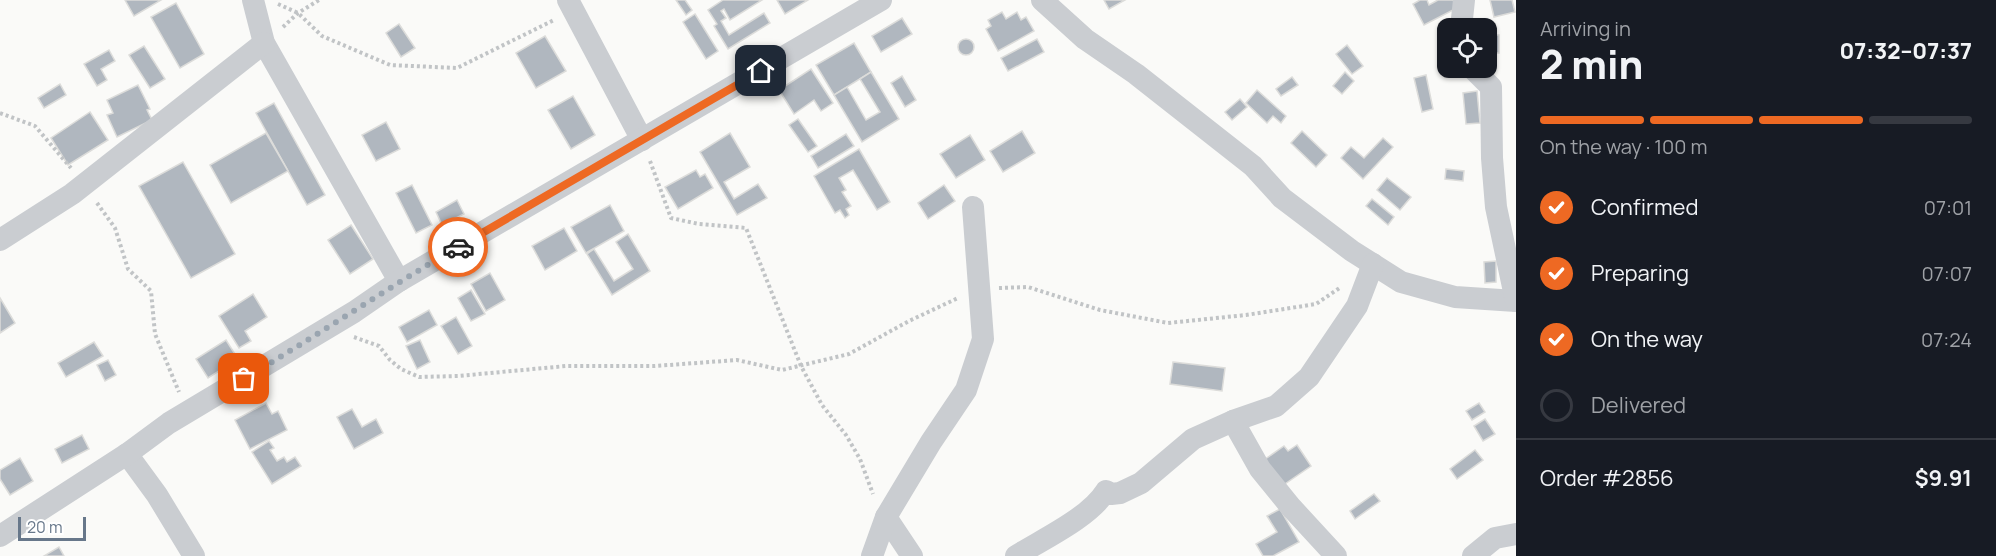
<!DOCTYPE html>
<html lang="en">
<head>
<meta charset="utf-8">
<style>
	:root { --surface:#171b24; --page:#20242c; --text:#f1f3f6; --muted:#9ea1a6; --line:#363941; --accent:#ee6923 }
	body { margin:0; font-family:Manrope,sans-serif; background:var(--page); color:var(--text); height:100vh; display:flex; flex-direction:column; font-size:22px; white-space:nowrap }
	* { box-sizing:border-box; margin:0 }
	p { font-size:20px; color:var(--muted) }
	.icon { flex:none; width:33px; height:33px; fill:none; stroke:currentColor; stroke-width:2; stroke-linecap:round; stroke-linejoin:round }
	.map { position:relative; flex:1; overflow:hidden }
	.panel { display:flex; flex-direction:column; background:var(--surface); width:480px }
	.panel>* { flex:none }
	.controls { position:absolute; left:1437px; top:18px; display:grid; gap:12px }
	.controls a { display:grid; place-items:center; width:60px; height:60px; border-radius:12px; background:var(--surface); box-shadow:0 2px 4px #0004; font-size:30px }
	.scale { position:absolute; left:18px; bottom:15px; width:68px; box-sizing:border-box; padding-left:6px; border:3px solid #67778a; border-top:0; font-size:16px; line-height:21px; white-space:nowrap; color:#67778a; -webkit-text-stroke:4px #fff; paint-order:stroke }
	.pin { position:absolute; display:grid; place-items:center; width:51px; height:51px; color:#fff; margin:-26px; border-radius:12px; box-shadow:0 3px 9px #0006 }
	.courier { position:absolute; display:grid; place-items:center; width:60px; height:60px; margin:-30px; border:4px solid #ee6923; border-radius:50%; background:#fff; color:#222; box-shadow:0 2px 8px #0007 }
	.summary em { font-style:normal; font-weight:800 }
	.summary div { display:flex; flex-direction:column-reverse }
	.summary { display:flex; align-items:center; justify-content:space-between; height:102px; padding:0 24px }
	h1 { font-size:39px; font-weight:800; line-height:45px }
	.bar { display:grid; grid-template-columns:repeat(4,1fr); gap:9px 6px; align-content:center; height:72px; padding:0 24px }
	.bar i { height:8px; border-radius:4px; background:var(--line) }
	.bar .selected { background:var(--accent) }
	.bar p { grid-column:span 4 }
	.line { display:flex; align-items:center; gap:15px; padding:0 24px; border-top:2px solid var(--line) }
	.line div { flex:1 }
	ol { padding:0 24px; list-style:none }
	li { display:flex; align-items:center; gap:18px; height:66px }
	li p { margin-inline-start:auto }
	li .icon { padding:6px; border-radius:50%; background:var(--accent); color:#fff; stroke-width:4 }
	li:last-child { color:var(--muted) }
	li i { width:33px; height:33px; border:3px solid var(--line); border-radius:50% }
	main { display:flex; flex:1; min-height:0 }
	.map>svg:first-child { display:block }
</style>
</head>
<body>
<main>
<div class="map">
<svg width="1516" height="556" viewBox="0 0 1516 556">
	<rect width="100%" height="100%" fill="#fafaf8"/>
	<g fill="#b0b7bf" stroke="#dcdcda" stroke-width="1.5">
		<polygon points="125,0 161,0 134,16"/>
		<polygon points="676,0 685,0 692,10 686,15"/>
		<polygon points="723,0 762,0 730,20 724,9 721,11 726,18 721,21 729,35 764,13 770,23 728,49 714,26 717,24 708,10"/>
		<polygon points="777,0 808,0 785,14"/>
		<polygon points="1104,0 1125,0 1109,9"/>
		<polygon points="1420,0 1427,0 1429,5 1438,0 1453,0 1457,8 1424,25 1413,4"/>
		<polygon points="1490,0 1512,0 1515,12 1494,17"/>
		<polygon points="176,3 204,54 180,68 151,17"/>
		<polygon points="1002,12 1006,19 1017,12 1021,20 1026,17 1034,31 998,51 986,29 991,26 988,20"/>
		<polygon points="695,14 718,51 706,59 683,22"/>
		<polygon points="902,18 912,34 881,52 872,36"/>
		<polygon points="399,24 415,48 401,57 386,33"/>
		<rect x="1486" y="35" width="13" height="18"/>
		<polygon points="545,36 566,71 536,88 516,53"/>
		<circle cx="966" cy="47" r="8"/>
		<polygon points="1037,39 1044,52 1008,71 1001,58"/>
		<polygon points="854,43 871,72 834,95 816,65"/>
		<polygon points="1347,45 1363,66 1352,74 1336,54"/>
		<polygon points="144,46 165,79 150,88 129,55"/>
		<polygon points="109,50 115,61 101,69 107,80 97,86 84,64"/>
		<polygon points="811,69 833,103 821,111 814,100 794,114 779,90"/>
		<polygon points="871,72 899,119 862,142 834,95 847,87 866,120 880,112 860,79"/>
		<polygon points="1345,72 1354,81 1342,94 1333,86"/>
		<polygon points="1426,75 1433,109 1422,112 1414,78"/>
		<polygon points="902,76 916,100 905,107 891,83"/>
		<polygon points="1292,77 1298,85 1281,96 1276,89"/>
		<polygon points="60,84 66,95 44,108 38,98"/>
		<polygon points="138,85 150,109 147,110 152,120 117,137 107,115 113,113 107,100"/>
		<polygon points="1257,90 1286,116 1281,123 1273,116 1267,123 1246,103"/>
		<polygon points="1477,91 1480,123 1466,124 1463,93"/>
		<polygon points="573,96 595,135 571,149 548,110"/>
		<polygon points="1240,99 1247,107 1232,120 1225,112"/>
		<polygon points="274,103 325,195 307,205 256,113"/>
		<polygon points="90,112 108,140 68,165 51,138"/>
		<polygon points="798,119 817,146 808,152 789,125"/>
		<polygon points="386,122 400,149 376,161 362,135"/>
		<polygon points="1022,131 1035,153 1003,172 990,151"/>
		<polygon points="1302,131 1327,155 1316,167 1291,143"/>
		<polygon points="266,133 288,171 231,203 210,165"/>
		<polygon points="730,133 750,167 724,182 734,199 758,184 767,198 737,215 700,152"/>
		<polygon points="846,134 854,146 818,168 811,156"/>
		<polygon points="970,135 985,160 956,178 940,154"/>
		<polygon points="1383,138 1393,147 1363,179 1341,158 1351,147 1364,158"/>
		<polygon points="859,149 890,202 877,210 853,170 839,178 846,190 842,192 851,206 846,209 849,215 845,218 840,210 835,213 814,176"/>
		<polygon points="183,162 235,254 191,278 139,186"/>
		<polygon points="1446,169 1464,171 1463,181 1445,179"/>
		<polygon points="696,170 700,177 705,174 713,188 678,209 665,187"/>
		<polygon points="1387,178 1411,197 1400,210 1377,190"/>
		<polygon points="412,185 432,225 416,233 396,193"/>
		<polygon points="944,185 955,201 928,219 918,203"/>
		<polygon points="1372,199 1394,217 1388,225 1366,206"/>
		<polygon points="457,200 464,214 442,225 436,212"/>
		<polygon points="610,205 624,231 586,253 571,227"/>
		<polygon points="351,225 373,259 350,274 328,240"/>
		<polygon points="564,228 577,251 545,270 532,246"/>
		<polygon points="628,234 650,271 612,295 587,254 594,249 614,281 633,269 616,242"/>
		<polygon points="1496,261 1496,282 1485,283 1484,262"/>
		<polygon points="490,273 505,300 486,311 471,284"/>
		<polygon points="471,290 485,314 471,321 458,298"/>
		<polygon points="253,294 267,317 245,331 251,341 239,348 219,316"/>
		<polygon points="0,298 15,323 0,333"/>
		<polygon points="429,310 437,325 407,342 399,327"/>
		<polygon points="456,317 472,346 458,354 441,326"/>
		<polygon points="226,340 238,359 208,378 196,359"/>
		<polygon points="420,340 430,362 417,369 406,346"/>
		<polygon points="94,342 103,356 66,377 58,363"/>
		<polygon points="108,360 116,375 105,381 97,365"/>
		<polygon points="1173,362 1225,368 1222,391 1170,384"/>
		<polygon points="266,403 272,414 278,411 287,430 250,449 235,420"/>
		<polygon points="1479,403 1485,412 1472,420 1466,411"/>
		<polygon points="352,409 362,427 376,419 383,433 354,449 337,417"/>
		<polygon points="1485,419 1495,434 1483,441 1474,426"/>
		<polygon points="82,435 89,449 62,463 55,449"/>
		<polygon points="269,441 274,448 270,450 277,461 284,457 287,462 295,457 301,466 272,484 252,452"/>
		<polygon points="1297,445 1311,466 1279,488 1261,462 1284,446 1288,451"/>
		<polygon points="1475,450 1483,460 1457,479 1450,469"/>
		<polygon points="20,458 33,481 10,495 0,479 0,470"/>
		<polygon points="1374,494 1380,501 1355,519 1350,511"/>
		<polygon points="1280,509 1299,542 1273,556 1263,556 1256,544 1277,532 1267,516"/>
		<polygon points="59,547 64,556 44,556"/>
	</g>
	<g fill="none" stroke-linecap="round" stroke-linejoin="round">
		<g stroke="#c1c4c6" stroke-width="4" stroke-dasharray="3 3" stroke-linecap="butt">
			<polyline points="278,4 298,13 322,36 390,65 457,68 554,20"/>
			<polyline points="283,27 298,13 319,0"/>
			<polyline points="0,113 35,126 71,168"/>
			<polyline points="650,161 671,218 699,224 746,228 801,366 822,405 846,435 860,459 873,494"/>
			<polyline points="97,203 115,228 128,269 151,291 155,334 179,392"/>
			<polyline points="999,288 1028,287 1100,310 1168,323 1246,315 1316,304 1341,287"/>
			<polyline points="354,337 379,346 390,360 401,369 419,377 458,376 566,366 655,366 737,360 782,370 849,354 909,321 958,298"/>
		</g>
		<g stroke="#cacdd1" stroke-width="22">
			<polyline points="253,0 264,43 399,281"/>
			<polyline points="568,0 642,140"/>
			<polyline points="1042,0 1085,39 1136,74 1253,166 1282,198 1352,251 1401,282 1455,297 1516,301"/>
			<polyline points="1461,28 1464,0"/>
			<polyline points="1472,68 1491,87 1492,158 1496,207 1516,301"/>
			<polyline points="0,240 72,194 264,43"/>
			<polyline points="1233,421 1260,469 1290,506 1336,556"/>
			<polyline points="127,454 157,495 194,556"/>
			<polyline points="886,517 912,556"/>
			<polyline points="0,536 127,454 169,423 354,312 399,281 881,0"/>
			<polyline points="872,556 886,517 931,442 966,390 983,339 973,207"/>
			<path d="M1016 556C1043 539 1089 518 1106 491L1111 494 1120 493 1141 483 1193 439 1233 421 1276 406 1309 377 1357 306 1373 264"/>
			<polyline points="1473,556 1495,538 1516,534"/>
		</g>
	</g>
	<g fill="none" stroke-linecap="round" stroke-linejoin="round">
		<path stroke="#9aa5b0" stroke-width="6" stroke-dasharray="0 10.8" d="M244 379C316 336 386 289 458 247"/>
		<polyline stroke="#ee6923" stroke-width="8" points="458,247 761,71"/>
	</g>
</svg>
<div class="controls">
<a><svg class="icon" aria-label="locate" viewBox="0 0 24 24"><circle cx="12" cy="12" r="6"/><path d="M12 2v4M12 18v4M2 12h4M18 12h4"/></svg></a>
</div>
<div class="scale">20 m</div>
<div class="pin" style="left:244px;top:379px;background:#ea580c"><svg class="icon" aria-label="bag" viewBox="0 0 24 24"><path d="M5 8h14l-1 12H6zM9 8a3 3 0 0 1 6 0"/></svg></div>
<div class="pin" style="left:761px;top:71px;background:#1f2937"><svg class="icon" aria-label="home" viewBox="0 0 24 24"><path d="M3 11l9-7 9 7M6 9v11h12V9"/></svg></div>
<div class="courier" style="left:458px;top:247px"><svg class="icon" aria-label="car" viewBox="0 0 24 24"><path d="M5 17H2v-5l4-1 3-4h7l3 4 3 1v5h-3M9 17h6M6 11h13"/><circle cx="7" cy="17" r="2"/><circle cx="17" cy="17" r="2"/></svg></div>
</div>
<section class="panel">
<div class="summary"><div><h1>2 min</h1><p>Arriving in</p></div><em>07:32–07:37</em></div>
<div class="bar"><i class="selected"></i><i class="selected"></i><i class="selected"></i><i></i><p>On the way · 100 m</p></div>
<ol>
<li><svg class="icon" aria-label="check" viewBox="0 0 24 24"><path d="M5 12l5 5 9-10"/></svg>Confirmed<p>07:01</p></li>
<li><svg class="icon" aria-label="check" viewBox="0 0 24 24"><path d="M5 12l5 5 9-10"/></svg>Preparing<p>07:07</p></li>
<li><svg class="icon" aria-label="check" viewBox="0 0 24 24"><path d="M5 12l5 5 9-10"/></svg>On the way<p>07:24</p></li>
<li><i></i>Delivered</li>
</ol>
<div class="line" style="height:78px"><div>Order #2856</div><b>$9.91</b></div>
</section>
</main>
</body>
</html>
